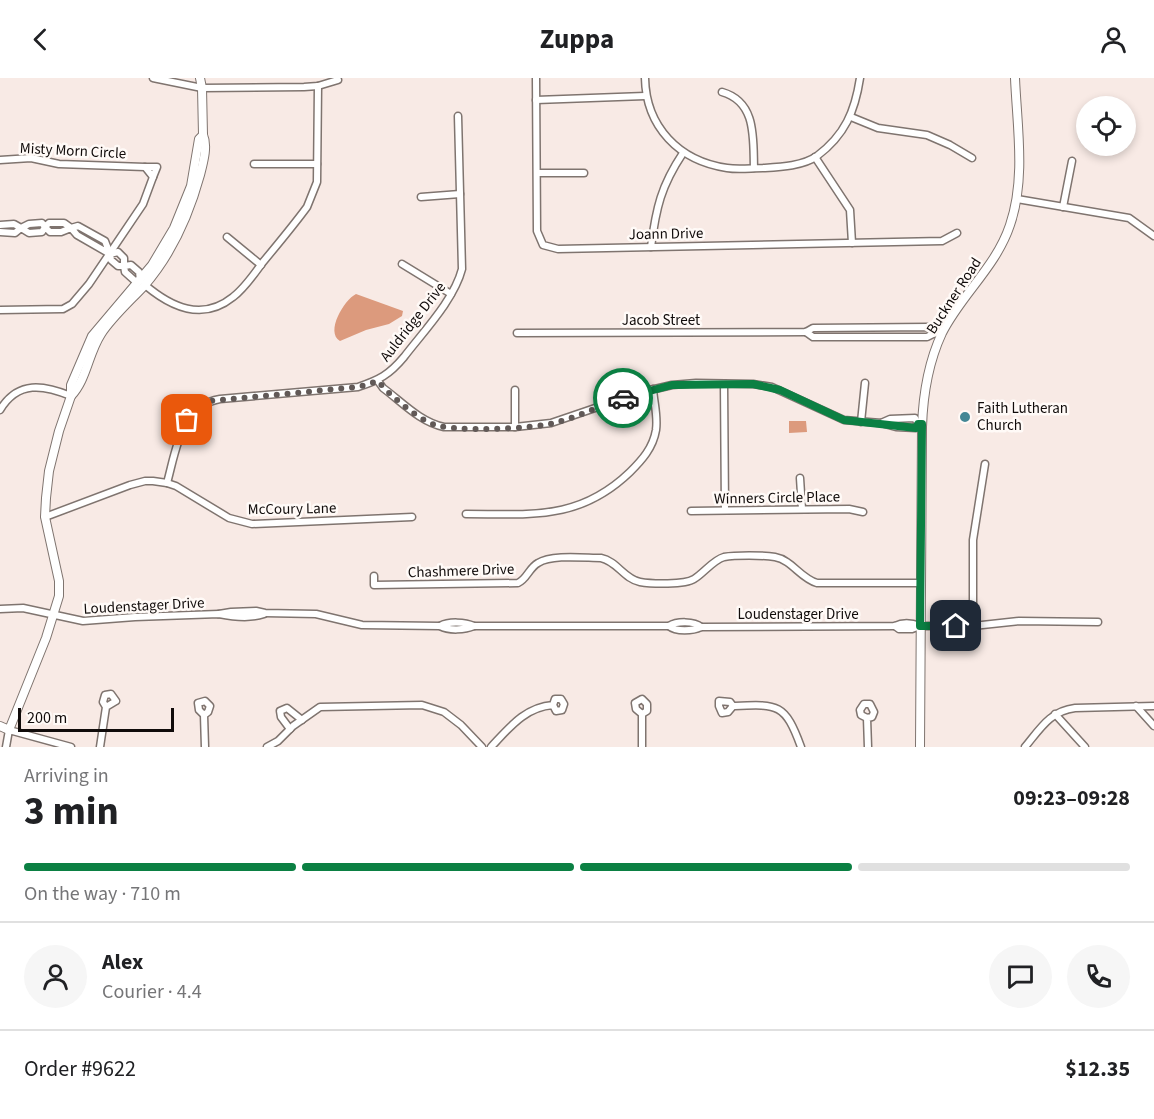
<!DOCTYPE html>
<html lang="en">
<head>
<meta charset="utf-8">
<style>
	:root { --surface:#fff; --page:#f6f6f6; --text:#202124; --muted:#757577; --line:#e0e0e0; --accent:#0b8043 }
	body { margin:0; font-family:"Source Sans 3",sans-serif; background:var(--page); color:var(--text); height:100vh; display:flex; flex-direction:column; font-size:22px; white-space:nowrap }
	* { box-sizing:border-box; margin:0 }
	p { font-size:20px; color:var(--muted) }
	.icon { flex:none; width:33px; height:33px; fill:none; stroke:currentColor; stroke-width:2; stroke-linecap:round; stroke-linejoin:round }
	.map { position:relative; height:669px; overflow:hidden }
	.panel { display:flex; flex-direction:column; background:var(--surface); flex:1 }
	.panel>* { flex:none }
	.tools { position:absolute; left:1076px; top:18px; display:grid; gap:12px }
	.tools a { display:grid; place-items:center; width:60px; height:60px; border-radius:50%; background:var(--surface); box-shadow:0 3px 9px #0003; font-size:30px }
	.scale { position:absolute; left:18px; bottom:15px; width:156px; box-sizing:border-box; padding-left:6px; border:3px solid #100b0a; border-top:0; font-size:16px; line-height:21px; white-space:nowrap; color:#100b0a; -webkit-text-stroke:4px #fffaf7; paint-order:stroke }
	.pin { position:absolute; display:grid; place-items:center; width:51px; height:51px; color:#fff; margin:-26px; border-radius:12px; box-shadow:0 3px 9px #0006 }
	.courier { position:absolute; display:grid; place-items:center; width:60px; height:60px; margin:-30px; border:4px solid #0b8043; border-radius:50%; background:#fff; color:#222; box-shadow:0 2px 8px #0007 }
	.head em { font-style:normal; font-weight:700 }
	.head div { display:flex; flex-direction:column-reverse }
	.head { display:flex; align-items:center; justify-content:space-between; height:102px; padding:0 24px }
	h1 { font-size:39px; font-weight:700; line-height:45px }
	.bar { display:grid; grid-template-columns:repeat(4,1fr); gap:9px 6px; align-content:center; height:72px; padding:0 24px }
	.bar i { height:8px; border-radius:4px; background:var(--line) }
	.bar .active { background:var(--accent) }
	.bar p { grid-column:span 4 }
	.line { display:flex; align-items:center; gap:15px; padding:0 24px; border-top:2px solid var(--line) }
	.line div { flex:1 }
	.round { display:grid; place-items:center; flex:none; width:63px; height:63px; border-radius:32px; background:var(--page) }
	header { display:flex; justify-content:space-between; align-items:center; height:78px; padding:0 24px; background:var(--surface); font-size:27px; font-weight:700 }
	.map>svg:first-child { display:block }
</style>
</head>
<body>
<header><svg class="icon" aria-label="back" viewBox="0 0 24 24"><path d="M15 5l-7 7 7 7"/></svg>Zuppa<svg class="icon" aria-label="person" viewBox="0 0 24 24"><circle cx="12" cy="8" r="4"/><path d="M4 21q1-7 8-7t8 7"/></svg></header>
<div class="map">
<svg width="1154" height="669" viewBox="0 0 1154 669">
	<rect width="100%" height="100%" fill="#f8eae5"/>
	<g fill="#dc9a7d">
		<path d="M356 216 403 233 402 238 389 246 366 252 340 263C325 254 344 222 356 216Z"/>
		<polygon points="789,343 806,343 807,354 789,355"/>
	</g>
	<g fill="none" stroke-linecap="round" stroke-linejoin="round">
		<defs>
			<g id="minor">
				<polyline points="153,0 202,10 304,9 318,8 338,2"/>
				<polyline points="536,0 537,153 543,167 558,171 942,163 957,155"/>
				<path d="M645 0C646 49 679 83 727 90 739 92 751 90 763 90 780 89 803 88 817 78 845 57 855 33 860 0"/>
				<path d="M722 14C757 24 753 61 754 90"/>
				<polyline points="536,22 645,18"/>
				<polyline points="851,39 878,50 927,57 950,67 972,80"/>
				<polyline points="815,79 850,132 852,165"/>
				<polyline points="0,82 31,80 59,86 145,89 153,99 143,126 89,206 72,226 63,231 0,232"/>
				<polyline points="254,86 317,86"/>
				<polyline points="145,89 157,89 153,99"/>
				<polyline points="538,95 584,95"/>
				<polyline points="421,119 460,116"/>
				<polyline points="1017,121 1129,140 1154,158"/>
				<polyline points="1063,129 1072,83"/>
				<polyline points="0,147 14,146 21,150 29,146 42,145 45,149 49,145 64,145 71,150 78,148 105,163 110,176 118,174 124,180 124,188 131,187 139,194 140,202 135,203 125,194 124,188 118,188 111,182 110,176 77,157 71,150 61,154 50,154 45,149 42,154 29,155 21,150 15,155 0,154"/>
				<polyline points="227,159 261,187"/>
				<path d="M651 169C656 130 661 108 683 75"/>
				<polyline points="402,186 451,216"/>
				<path d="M145 207C171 229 202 244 233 219 245 210 254 196 263 184 278 166 293 148 307 129L317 104 318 8"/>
				<polyline points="806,254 813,259 927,259 937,254"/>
				<polyline points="517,255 806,254 813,250 929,249 935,254"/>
				<path d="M378 303 383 310C402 324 420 344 444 349H515L551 345 642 314 672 307 696 305 753 306 772 309 844 342 881 345"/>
				<polyline points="724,306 725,432"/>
				<path d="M0 332C18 302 44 307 71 318"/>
				<polyline points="861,344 865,305"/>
				<polyline points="918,346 915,340 890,341 881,345 896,349 916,350 918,346 922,346"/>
				<polyline points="515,349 515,312"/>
				<polyline points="985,386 973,462 973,548 1019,543 1098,544"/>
				<polyline points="800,400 802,431"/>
				<path d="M167 405C176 373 180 328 220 321L358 309C379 302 389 297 404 279 423 254 454 222 462 191L458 38"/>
				<polyline points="691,433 849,431 863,434"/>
				<path d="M466 436C531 436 579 443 630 394 642 382 653 370 656 352 658 338 654 325 653 311"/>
				<polyline points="45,439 130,407 145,403 153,403 167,405 176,408 229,440 252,446 412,439"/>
				<path d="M374 498V507L518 505C527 501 529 490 538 485 552 476 585 480 601 480 617 483 624 501 640 504 651 506 685 507 694 501 704 495 713 482 724 479 735 477 763 477 775 479 792 482 800 500 817 505H921"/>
				<path d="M0 531 23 530 83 543 135 539 219 536C234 539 250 541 264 536"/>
				<path d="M219 536 231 534 256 533 265 535 316 536 362 547 440 548C449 553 465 552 474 548H669C677 543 694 543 701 549"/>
				<path d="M440 548C449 543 465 544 474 548"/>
				<path d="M669 548C676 554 693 553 701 549L895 548C903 544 912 545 920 548"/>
				<polyline points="895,548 899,551 912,551 920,548 973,548"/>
				<path d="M733 628 730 624 719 623V628L722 635 728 634 733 628C778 626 785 625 801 669"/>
				<polyline points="1136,628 1154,648"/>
				<polyline points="642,636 636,631 635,625 642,621 647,626 647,633 642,636 642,669"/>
				<polyline points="1055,636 1085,669"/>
				<polyline points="204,637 199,632 198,625 205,623 210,628 208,634 204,637 205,669"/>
				<polyline points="867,640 872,639 874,634 870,626 864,626 860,632 861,637 867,640 868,669"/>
				<polyline points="290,651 281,639 280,633 287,630 302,642"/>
				<polyline points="6,669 9,652 71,669"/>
				<polyline points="100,669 106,629 103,624 105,617 111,616 116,623 106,629"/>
				<polyline points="267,669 278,663 293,648 320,629 422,627 444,634 461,647 482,669"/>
				<path d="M491 669C509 650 525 629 553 627L555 621H561L564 626 562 632 556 633 553 627"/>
				<path d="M1025 669C1040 651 1050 633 1075 630L1154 628"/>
			</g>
			<g id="tertiary">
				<path d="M71 318C87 301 88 276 101 256 112 239 130 223 144 208 171 177 189 137 200 97 203 85 208 68 203 57L202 10 200 0"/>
				<polyline points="0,648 9,652 46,560 59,518 59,503 45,439 46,420 49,393 59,353 71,318 71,307 92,258 152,187 174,150 191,108 199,61 203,57"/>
				<path d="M920 669 922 349C923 317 928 285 942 255 961 217 996 189 1010 147 1026 100 1017 48 1015 0"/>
			</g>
		</defs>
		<use href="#minor" stroke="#7f746f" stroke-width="9"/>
		<use href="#tertiary" stroke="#7f746f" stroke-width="10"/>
		<use href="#minor" stroke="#fff" stroke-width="6"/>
		<use href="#tertiary" stroke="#fff" stroke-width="8"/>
	</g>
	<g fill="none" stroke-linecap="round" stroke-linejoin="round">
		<path stroke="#615957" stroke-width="6" stroke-dasharray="0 10.8" d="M187 342 202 327 210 323 358 309 378 303C388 316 419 342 435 347 458 354 530 351 554 345 578 339 600 328 623 320"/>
		<polyline stroke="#0b8043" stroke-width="8" points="623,320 672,307 753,306 780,312 844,342 916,350 918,346 922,346 920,548 956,548"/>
	</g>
	<circle fill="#438795" stroke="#fffaf7" stroke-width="2" cx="965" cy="339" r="6"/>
	<g text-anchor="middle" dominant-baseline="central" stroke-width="5" stroke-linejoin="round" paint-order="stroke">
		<g font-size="15" fill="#100b0a" stroke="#fffaf7">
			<text transform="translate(73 73) rotate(3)">Misty Morn Circle</text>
			<text transform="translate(666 156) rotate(-1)">Joann Drive</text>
			<text transform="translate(954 218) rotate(-57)">Buckner Road</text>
			<text x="661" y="242">Jacob Street</text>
			<text transform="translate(413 244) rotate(-52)">Auldridge Drive</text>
			<text transform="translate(777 420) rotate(-1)">Winners Circle Place</text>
			<text transform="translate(292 431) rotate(-1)">McCoury Lane</text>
			<text transform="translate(461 493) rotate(-2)">Chashmere Drive</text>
			<text transform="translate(144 528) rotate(-3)">Loudenstager Drive</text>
			<text x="798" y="536">Loudenstager Drive</text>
		</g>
		<g font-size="15" fill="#100b0a" stroke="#fffaf7" text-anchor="start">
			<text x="977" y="330">Faith Lutheran<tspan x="977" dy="17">Church</tspan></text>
		</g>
	</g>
</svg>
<div class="tools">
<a><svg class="icon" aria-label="locate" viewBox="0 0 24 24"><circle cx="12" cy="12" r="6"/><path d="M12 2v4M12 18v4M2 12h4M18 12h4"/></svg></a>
</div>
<div class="scale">200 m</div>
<div class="pin" style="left:187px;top:342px;background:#ea580c"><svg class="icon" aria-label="bag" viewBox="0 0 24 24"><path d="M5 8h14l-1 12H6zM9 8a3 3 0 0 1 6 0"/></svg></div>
<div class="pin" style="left:956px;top:548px;background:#1f2937"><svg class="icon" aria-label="home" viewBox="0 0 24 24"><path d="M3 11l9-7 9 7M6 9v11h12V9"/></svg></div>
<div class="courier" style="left:623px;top:320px"><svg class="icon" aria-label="car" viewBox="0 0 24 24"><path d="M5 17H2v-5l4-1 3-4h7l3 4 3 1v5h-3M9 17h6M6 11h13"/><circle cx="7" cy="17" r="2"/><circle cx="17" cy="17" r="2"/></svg></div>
</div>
<section class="panel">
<div class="head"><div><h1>3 min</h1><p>Arriving in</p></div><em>09:23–09:28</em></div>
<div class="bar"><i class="active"></i><i class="active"></i><i class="active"></i><i></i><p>On the way · 710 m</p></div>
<div class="line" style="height:108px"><a class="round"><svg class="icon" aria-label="person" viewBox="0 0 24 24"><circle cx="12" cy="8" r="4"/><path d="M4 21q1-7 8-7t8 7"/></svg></a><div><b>Alex</b><p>Courier · 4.4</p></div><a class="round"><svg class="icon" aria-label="chat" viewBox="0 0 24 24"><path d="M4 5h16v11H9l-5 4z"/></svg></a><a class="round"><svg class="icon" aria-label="phone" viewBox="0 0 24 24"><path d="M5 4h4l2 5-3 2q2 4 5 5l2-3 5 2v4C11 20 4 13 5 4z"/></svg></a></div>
<div class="line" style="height:78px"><div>Order #9622</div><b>$12.35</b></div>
</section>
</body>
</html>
